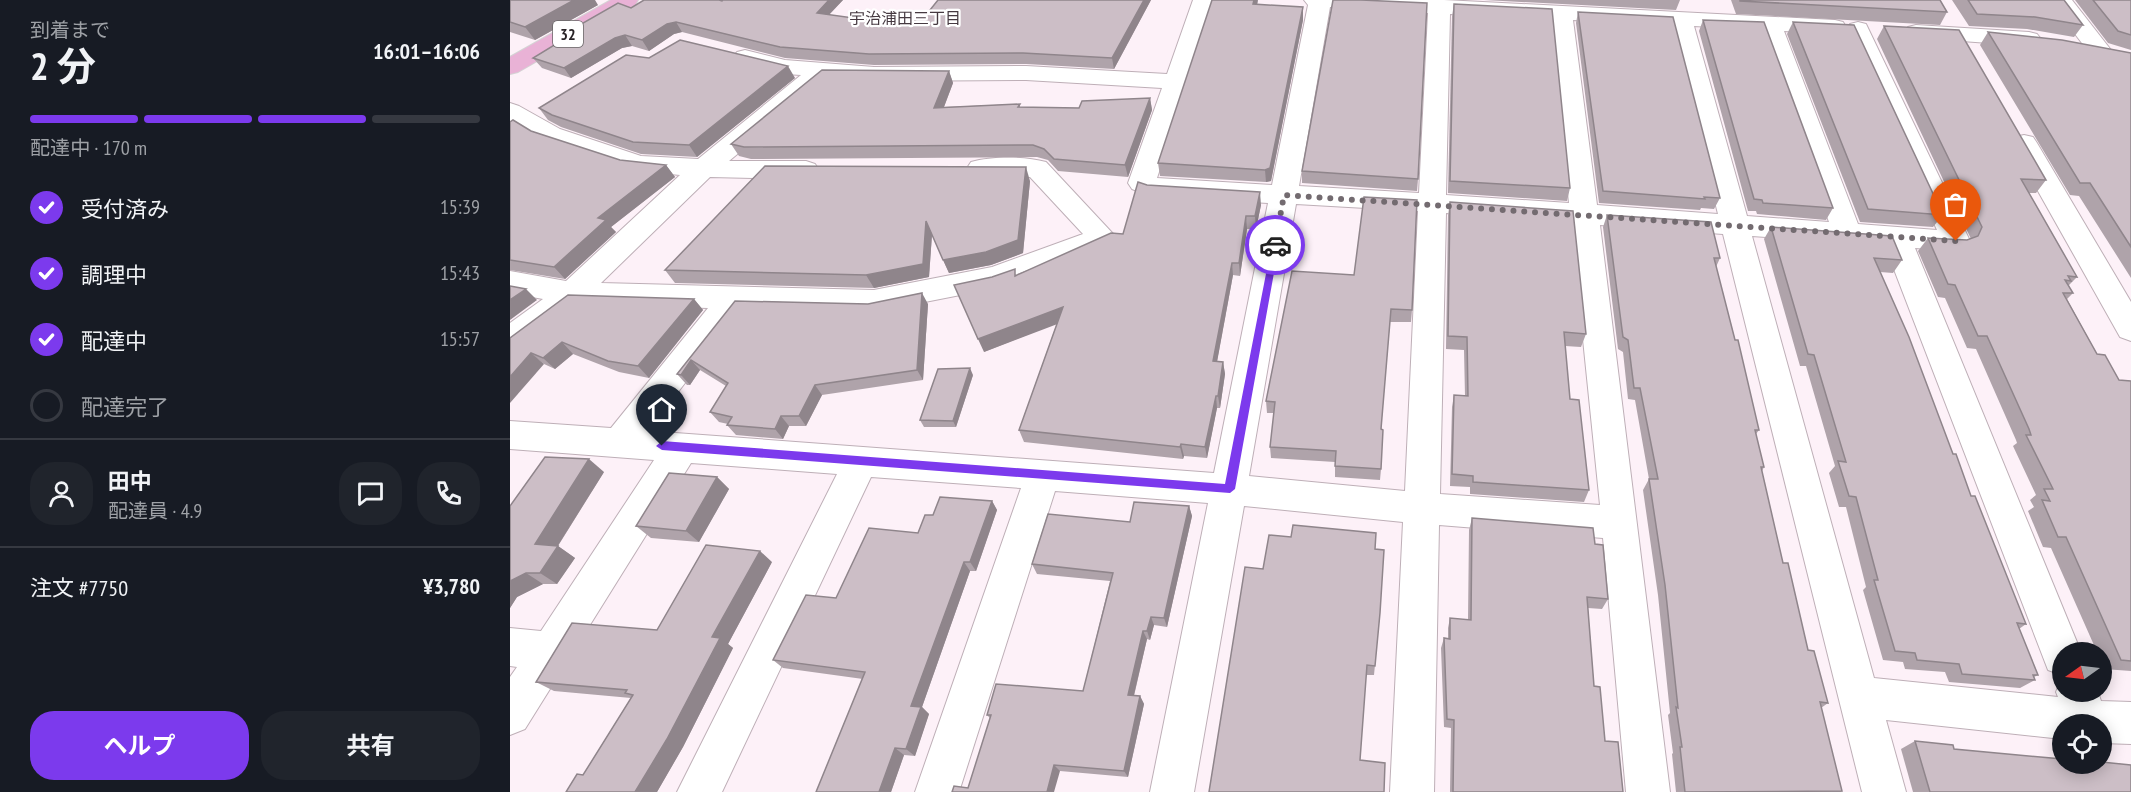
<!DOCTYPE html>
<html lang="ja">
<head>
<meta charset="utf-8">
<style>
	:root { --surface:#171b24; --page:#20242c; --text:#f1f3f6; --muted:#9ea1a6; --line:#363941; --accent:#7c3aed }
	body { margin:0; font-family:"PT Sans Narrow","Noto Sans JP",sans-serif; background:var(--page); color:var(--text); height:100vh; display:flex; flex-direction:column; font-size:22px; white-space:nowrap }
	* { box-sizing:border-box; margin:0 }
	p { font-size:20px; color:var(--muted) }
	.icon { flex:none; width:33px; height:33px; fill:none; stroke:currentColor; stroke-width:2; stroke-linecap:round; stroke-linejoin:round }
	.map { position:relative; flex:1; overflow:hidden }
	.side { display:flex; flex-direction:column; background:var(--surface); width:510px }
	.side>* { flex:none }
	.needle { width:39px; rotate:256deg }
	.buttons { position:absolute; left:1542px; top:642px; display:grid; gap:12px }
	.buttons a { display:grid; place-items:center; width:60px; height:60px; border-radius:50%; background:var(--surface); box-shadow:0 3px 15px #0003; font-size:30px }
	.pin { position:absolute; display:grid; place-items:center; width:51px; height:51px; color:#fff; margin:-62px -26px; border-radius:50% 50% 50% 0; rotate:-45deg; box-shadow:0 0 6px #0007 }
	.pin .icon { rotate:45deg }
	.courier { position:absolute; display:grid; place-items:center; width:60px; height:60px; margin:-30px; border:4px solid #7c3aed; border-radius:50%; background:#fff; color:#222; box-shadow:0 2px 8px #0007 }
	.summary em { font-style:normal; font-weight:700 }
	.summary div { display:flex; flex-direction:column-reverse }
	.summary { display:flex; align-items:center; justify-content:space-between; height:102px; padding:0 30px }
	h1 { font-size:39px; font-weight:700; line-height:45px }
	.bar { display:grid; grid-template-columns:repeat(4,1fr); gap:9px 6px; align-content:center; height:72px; padding:0 30px }
	.bar i { height:8px; border-radius:4px; background:var(--line) }
	.bar .active { background:var(--accent) }
	.bar p { grid-column:span 4 }
	.line { display:flex; align-items:center; gap:15px; padding:0 30px; border-top:2px solid var(--line) }
	.line div { flex:1 }
	.round { display:grid; place-items:center; flex:none; width:63px; height:63px; border-radius:24px; background:var(--page) }
	ol { padding:0 30px; list-style:none }
	li { display:flex; align-items:center; gap:18px; height:66px }
	li p { margin-inline-start:auto }
	li .icon { padding:6px; border-radius:50%; background:var(--accent); color:#fff; stroke-width:4 }
	li:last-child { color:var(--muted) }
	li i { width:33px; height:33px; border:3px solid var(--line); border-radius:50% }
	.button { display:flex; gap:12px; margin-top:auto; padding:12px 30px }
	.button a { flex:1; height:69px; border-radius:24px; background:var(--accent); color:#fff; font-size:24px; font-weight:700; line-height:69px; text-align:center }
	.button a+a { background:var(--page); color:var(--text) }
	main { display:flex; flex:1; min-height:0 }
	.map>svg:first-child { display:block }
</style>
</head>
<body>
<main>
<section class="side">
<div class="summary"><div><h1>2 分</h1><p>到着まで</p></div><em>16:01–16:06</em></div>
<div class="bar"><i class="active"></i><i class="active"></i><i class="active"></i><i></i><p>配達中 · 170 m</p></div>
<ol>
<li><svg class="icon" aria-label="check" viewBox="0 0 24 24"><path d="M5 12l5 5 9-10"/></svg>受付済み<p>15:39</p></li>
<li><svg class="icon" aria-label="check" viewBox="0 0 24 24"><path d="M5 12l5 5 9-10"/></svg>調理中<p>15:43</p></li>
<li><svg class="icon" aria-label="check" viewBox="0 0 24 24"><path d="M5 12l5 5 9-10"/></svg>配達中<p>15:57</p></li>
<li><i></i>配達完了</li>
</ol>
<div class="line" style="height:108px"><a class="round"><svg class="icon" aria-label="person" viewBox="0 0 24 24"><circle cx="12" cy="8" r="4"/><path d="M4 21q1-7 8-7t8 7"/></svg></a><div><b>田中</b><p>配達員 · 4.9</p></div><a class="round"><svg class="icon" aria-label="chat" viewBox="0 0 24 24"><path d="M4 5h16v11H9l-5 4z"/></svg></a><a class="round"><svg class="icon" aria-label="phone" viewBox="0 0 24 24"><path d="M5 4h4l2 5-3 2q2 4 5 5l2-3 5 2v4C11 20 4 13 5 4z"/></svg></a></div>
<div class="line" style="height:78px"><div>注文 #7750</div><b>¥3,780</b></div>
<div class="button"><a>ヘルプ</a><a>共有</a></div>
</section>
<div class="map">
<svg width="1621" height="792" viewBox="0 0 1621 792">
	<rect width="100%" height="100%" fill="#fdf1f8"/>
	<g fill="none" stroke-linecap="round" stroke-linejoin="round">
		<defs>
			<g id="minor">
				<path d="M683 0H705L647 178 762 185 798 5 794 0H934L1325 20 1333 22 1336 27 1333 32 1325 34 1274 31 1348 224 1427 230 1337 29 1340 24 1348 22 1356 24 1460 241 1456 248 1446 251 1405 248 1571 652H1552V675L1538 670 1375 246 1242 236 1364 678 1548 697 1546 692 1552 677V692H1588L1591 701 1621 702V744L1592 743V724H1552V739L1376 720 1396 792H1352L1213 234 1090 225 1160 792H1116L1093 538 929 525 924 792H880L893 522 734 506 684 792H640L698 503 545 491 449 792H405L511 488 361 477 212 792H167L327 474 181 463 15 729 0 735V677L7 667 0 666V628L31 631 144 460 0 449V421L101 428 198 308 68 304 11 348 0 352V323L33 299 0 293V271L56 281 170 175 120 170 32 141 0 122V103L9 106 50 129 131 156 188 159 291 75 275 74 227 62 223 57 227 52 235 50 275 60 364 67 516 66 657 74ZM820 7 918 13 909 193 789 186ZM940 14 1041 19 1059 203 936 195ZM1063 20 1161 25 1208 214 1087 205ZM1184 26 1251 30 1319 222 1237 216ZM319 78 364 81 516 80 652 88 618 183 622 189 640 196 758 203 704 473 138 431 232 309 364 312 486 288 603 245 607 238 536 162C515 156 482 156 461 162L457 168 461 174 470 177H520L573 234 482 267 364 290 91 283 200 177 296 179 305 176 309 170 305 164 296 161H219ZM786 204 908 211 895 491 739 476ZM936 213 1061 222 1090 505 930 494Z"/>
				<polygon points="1539,0 1562,0 1601,50 1597,55 1589,57 1581,55"/>
				<polygon points="1406,25 1519,32 1527,34 1531,39 1527,44 1519,46 1398,37 1395,32 1398,27"/>
				<polygon points="1514,135 1523,137 1527,143 1621,302 1621,341 1610,337 1501,143 1505,137"/>
			</g>
			<polygon id="major" points="101,0 128,0 125,5 8,72 0,74 0,57"/>
		</defs>
		<use href="#minor" stroke="#beafb7" stroke-width="2"/>
		<use href="#major" stroke="#d4d3d4" stroke-width="2"/>
		<use href="#minor" fill="#fff" fill-rule="evenodd"/>
		<use href="#major" fill="#e9b2d6" fill-rule="evenodd"/>
	</g>
	<g fill="#afa3aa">
		<polygon points="0,0 88,5 25,40 0,32"/>
		<polygon points="333,0 319,15 401,26 416,15 428,0 641,0 604,69 516,64 364,65 275,58 172,32 164,34 139,51 122,46 112,48 61,78 32,68 23,58 48,43 45,39 121,8 212,1"/>
		<polygon points="748,0 747,5 793,7 793,20 761,181 756,182 650,176 648,163"/>
		<polygon points="974,0 1170,0 1166,10"/>
		<polygon points="1221,0 1430,0 1437,12 1430,25 1226,14"/>
		<polygon points="1442,0 1554,0 1573,25 1564,37 1517,29 1459,26"/>
		<polygon points="1565,0 1621,0 1621,50 1598,43"/>
		<polygon points="944,4 1060,188 1057,201 938,193 942,16"/>
		<polygon points="1068,12 1210,198 1204,209 1191,208 1190,210 1089,203 1066,23"/>
		<polygon points="1193,20 1323,208 1316,220 1247,214 1246,211 1238,211 1189,31"/>
		<polygon points="1283,22 1433,215 1423,227 1350,222 1277,34"/>
		<polygon points="1374,26 1536,180 1526,193 1519,193 1567,277 1558,286 1563,293 1557,299 1587,354 1609,380 1621,381 1621,671 1594,669 1592,663 1592,652 1587,652 1541,548 1533,547 1518,511 1524,507 1520,500 1526,495 1503,446 1507,443 1506,440 1466,349 1457,348 1435,298 1428,297 1408,251 1418,238 1457,240 1461,239 1367,39"/>
		<polygon points="1478,32 1621,53 1621,278 1569,196 1560,195 1470,45"/>
		<polygon points="439,71 443,83 434,107 510,104 510,107 569,108 640,98 642,110 618,177 548,171 538,160 527,157 241,159 229,156 221,144"/>
		<polygon points="285,78 187,157 131,154 51,127 38,120 29,108"/>
		<polygon points="0,122 21,131 110,160 156,165 165,177 101,227 106,232 55,279 0,270"/>
		<polygon points="792,171 908,179 907,191 792,183"/>
		<polygon points="520,181 513,253 481,265 439,273 422,235 419,277 364,288 165,283 155,270"/>
		<polygon points="637,185 751,205 746,229 737,229 730,276 723,275 707,361 713,362 715,374 710,408 707,408 697,458 674,456 673,459 514,442 509,430 547,323 474,352 507,274 613,234"/>
		<polygon points="940,202 1076,334 1071,347 1055,346 1060,399 1079,490 1074,502 960,494 960,487 940,486 942,407 944,395 955,396 954,350 936,349 938,215"/>
		<polygon points="1097,215 1210,258 1206,267 1249,430 1246,434 1254,467 1252,471 1273,563 1298,650 1318,703 1311,708 1332,791 1331,792 1166,792 1162,754 1163,753 1158,715 1160,713 1148,595 1133,490 1139,479 1125,400 1118,399 1113,352 1108,349 1093,227"/>
		<polygon points="1261,227 1392,260 1383,273 1370,272 1443,454 1516,624 1509,629 1528,675 1524,677 1525,680 1510,688 1439,682 1435,672 1395,669 1393,662 1373,660 1353,590 1356,587 1336,507 1329,507 1319,473 1325,466 1296,366 1290,366 1254,239"/>
		<polygon points="782,271 902,310 901,322 880,322 871,429 871,469 870,480 825,477 825,462 761,458 760,447 764,413 757,413 756,401"/>
		<polygon points="184,299 193,310 139,378 109,372 63,354 45,369 34,364 0,338"/>
		<polygon points="225,301 358,304 418,304 413,380 312,395 296,426 279,426 273,439 226,435 217,425 218,424 209,422 200,412 216,386 190,370 180,385 177,385 167,374"/>
		<polygon points="463,375 446,427 414,427 410,420"/>
		<polygon points="94,472 48,546 65,558 47,584 33,584 7,597 0,608 0,506"/>
		<polygon points="207,477 219,489 189,542 141,538 126,526"/>
		<polygon points="482,501 487,510 466,571 460,571 412,707 419,714 405,756 394,755 381,792 306,792 353,679 273,668 263,660 326,598 408,533 423,515"/>
		<polygon points="679,506 682,516 657,627 644,625 640,640 637,639 624,696 630,696 634,704 618,777 550,771 458,788 480,718 477,715 573,691 600,581 527,574 522,564 620,522"/>
		<polygon points="962,518 1085,544 1098,599 1092,609 1078,608 1084,686 1095,741 1113,792 940,792 941,728 934,727 931,648 934,638 938,639 938,628 940,618 958,620 959,530"/>
		<polygon points="865,549 870,613 864,675 856,675 850,760 699,792 753,569"/>
		<polygon points="262,562 218,644 223,648 173,747 147,792 56,792 73,775 121,698 44,691 26,682 147,630"/>
		<polygon points="1405,741 1444,749 1621,792 1403,792 1391,749"/>
	</g>
	<g fill="#8f858b">
		<polygon points="64,0 85,0 88,5 25,40 15,27"/>
		<polygon points="319,0 333,0 311,23 307,13"/>
		<polygon points="634,0 641,0 604,69 602,58"/>
		<polygon points="744,0 748,0 744,17 743,4"/>
		<polygon points="793,7 793,20 761,181 756,182 755,170"/>
		<polygon points="166,22 172,32 164,34 139,51 132,40 157,24"/>
		<polygon points="115,35 122,46 112,48 61,78 54,68 105,38"/>
		<polygon points="278,66 285,78 187,157 179,145"/>
		<polygon points="439,71 443,83 429,120 424,108"/>
		<polygon points="640,98 642,110 618,177 615,165"/>
		<polygon points="156,165 165,177 101,227 106,232 55,279 44,267 88,218"/>
		<polygon points="516,167 520,181 513,253 481,265 439,273 433,260"/>
		<polygon points="750,192 751,205 746,229 745,216"/>
		<polygon points="736,216 737,229 730,276 729,263"/>
		<polygon points="416,221 422,234 419,277 364,288 356,275"/>
		<polygon points="722,263 723,275 705,373 703,361"/>
		<polygon points="16,289 27,300 0,320 0,300"/>
		<polygon points="412,293 418,304 413,380 407,370"/>
		<polygon points="184,299 193,310 139,378 128,366"/>
		<polygon points="553,307 558,320 474,352 468,339"/>
		<polygon points="52,342 63,354 45,369 33,358"/>
		<polygon points="21,353 34,364 0,403 0,377"/>
		<polygon points="181,360 190,370 180,385 171,375"/>
		<polygon points="713,362 715,374 710,408 708,396"/>
		<polygon points="460,368 463,375 446,427 443,421"/>
		<polygon points="305,385 312,395 296,426 289,416"/>
		<polygon points="706,396 707,408 697,458 695,447"/>
		<polygon points="271,416 279,426 273,439 265,429"/>
		<polygon points="671,444 674,456 673,459 670,447"/>
		<polygon points="79,459 94,472 42,555 25,544"/>
		<polygon points="207,477 219,489 189,542 176,531"/>
		<polygon points="482,501 487,510 466,571 460,562"/>
		<polygon points="679,506 682,516 657,627 654,618"/>
		<polygon points="48,546 65,558 47,584 30,573"/>
		<polygon points="250,551 262,562 218,644 223,648 173,747 147,792 125,792 202,637"/>
		<polygon points="454,562 460,571 412,707 419,714 405,756 396,749 401,706"/>
		<polygon points="16,573 33,584 7,597 0,608 0,581"/>
		<polygon points="641,617 644,625 640,640 637,631"/>
		<polygon points="633,631 637,639 622,703 618,695"/>
		<polygon points="630,696 634,704 618,777 614,771"/>
		<polygon points="385,748 394,755 381,792 369,792"/>
		<polygon points="544,765 550,771 544,792 537,792"/>
	</g>
	<g fill="#ccbec6" stroke="#8f858b" stroke-width="1.5">
		<polygon points="0,0 64,0 15,27 0,22"/>
		<polygon points="134,0 209,0 212,1 213,0 319,0 307,13 401,26 410,15 416,15 428,0 634,0 602,58 513,53 359,54 270,47 166,22 157,24 132,40 115,35 105,38 54,68 23,58 51,41 45,39 108,3 121,8"/>
		<polygon points="702,0 744,0 743,4 793,7 760,168 755,170 648,163"/>
		<polygon points="823,0 851,0 917,3 908,179 792,171"/>
		<polygon points="1230,0 1430,0 1437,12 1230,1"/>
		<polygon points="1458,0 1554,0 1573,25 1525,17 1467,14"/>
		<polygon points="1583,0 1621,0 1621,35 1608,31"/>
		<polygon points="944,4 1042,9 1060,188 940,181"/>
		<polygon points="1068,12 1163,17 1210,198 1194,197 1195,199 1093,191"/>
		<polygon points="1193,20 1254,22 1323,208 1253,203 1252,200 1244,199"/>
		<polygon points="1283,22 1344,25 1433,215 1358,209"/>
		<polygon points="1374,26 1449,30 1536,180 1511,179 1567,277 1558,276 1561,281 1555,280 1563,293 1553,293 1587,354 1595,355 1609,380 1621,381 1621,661 1611,660 1556,537 1548,537 1532,500 1540,501 1534,489 1543,489 1516,435 1521,435 1519,429 1477,336 1468,336 1445,285 1438,284 1418,238 1457,240 1468,236 1472,227"/>
		<polygon points="1478,32 1552,40 1621,53 1621,247 1580,183 1570,183"/>
		<polygon points="170,40 278,66 179,145 123,142 42,115 29,108 116,55 139,58"/>
		<polygon points="312,70 439,71 424,108 510,104 508,107 569,108 572,101 640,98 615,165 544,159 534,149 523,145 234,147 221,144"/>
		<polygon points="3,120 21,131 110,160 156,165 88,218 96,220 44,267 0,260 0,122"/>
		<polygon points="255,166 516,167 508,240 476,252 433,260 416,221 413,264 356,275 155,270"/>
		<polygon points="628,182 637,185 750,192 745,216 736,216 729,263 722,263 703,361 713,362 708,396 706,396 695,447 671,444 670,447 509,430 553,307 468,339 444,285 482,277 505,269 505,276 601,233 613,234"/>
		<polygon points="854,197 907,200 902,310 881,309 871,429 873,430 871,469 825,466 826,451 760,447 765,402 756,401 782,271 844,275"/>
		<polygon points="940,202 1063,211 1076,334 1054,332 1060,399 1069,400 1079,490 963,482 963,476 942,474 944,395 958,396 957,337 938,336"/>
		<polygon points="1097,215 1201,222 1210,258 1204,258 1225,340 1228,340 1249,430 1245,430 1254,467 1251,467 1273,563 1278,563 1298,650 1304,651 1318,703 1310,702 1332,791 1175,792 1170,747 1172,747 1166,707 1168,708 1155,585 1139,479 1148,479 1130,388 1124,388 1118,340 1113,337"/>
		<polygon points="1261,227 1382,236 1392,260 1364,258 1399,337 1443,454 1446,454 1461,496 1465,496 1516,624 1507,623 1528,675 1523,675 1525,680 1452,674 1449,664 1407,660 1405,653 1385,651 1364,580 1368,580 1346,497 1339,496 1328,461 1336,462 1304,355 1298,354"/>
		<polygon points="0,286 16,289 0,300"/>
		<polygon points="412,293 407,370 305,385 289,416 271,416 265,429 217,425 222,417 200,412 218,383 181,360 171,375 167,374 225,301 358,304"/>
		<polygon points="58,295 184,299 128,366 98,361 52,342 33,358 21,353 0,377 0,338"/>
		<polygon points="460,368 443,421 410,420 428,369"/>
		<polygon points="35,457 79,459 25,544 48,546 30,573 16,573 0,581 0,506"/>
		<polygon points="159,473 207,477 176,531 126,526"/>
		<polygon points="430,497 482,501 460,562 454,562 401,706 411,707 396,749 385,748 369,792 306,792 355,672 263,660 296,595 326,598 359,528 408,533 415,515 423,515"/>
		<polygon points="624,502 679,506 654,618 641,617 637,631 633,631 618,695 630,696 614,771 544,765 537,792 442,792 444,786 458,788 481,715 477,715 486,684 573,691 603,573 522,564 538,514 620,522"/>
		<polygon points="962,518 1083,528 1085,544 1093,545 1098,599 1077,597 1084,686 1090,687 1095,741 1108,742 1113,792 943,792 944,720 937,719 934,638 940,639 940,618 961,620"/>
		<polygon points="783,525 866,533 865,549 874,550 870,613 865,666 857,665 850,760 875,763 874,792 699,792 735,567 753,569 759,535 781,537"/>
		<polygon points="196,545 250,551 202,637 210,638 157,739 125,792 56,792 67,774 73,775 123,695 115,693 117,690 26,682 62,623 147,630"/>
		<polygon points="1405,741 1443,745 1444,749 1552,759 1552,764 1592,764 1592,762 1621,765 1621,792 1420,792"/>
	</g>
	<polygon fill="#7c3aed" points="762,243 769,245 725,489 720,493 152,450 146,446 152,441 715,484"/>
	<g fill="none" stroke-linecap="round" stroke-linejoin="round">
		<polyline stroke="#736b70" stroke-width="6" stroke-dasharray="0 10.8" points="765,245 774,195 1446,241"/>
	</g>
	<g text-anchor="middle" dominant-baseline="central" stroke-width="4.5" stroke-linejoin="round" paint-order="stroke">
		<g font-size="16" fill="#463a41" stroke="#fff">
			<text x="395" y="18">宇治浦田三丁目</text>
		</g>
		<rect fill="#fff" stroke="#686567" stroke-width="1.5" x="43" y="21" width="30" height="26" rx="4.5"/>
		<g font-size="16" font-weight="bold" fill="#282326">
			<text x="58" y="34">32</text>
		</g>
	</g>
</svg>
<div class="buttons">
<a><svg class="needle" viewBox="-14 -14 28 28"><path d="M0-13l5 13h-10z" fill="#e53935"/><path d="M0 13l5-13h-10z" fill="#9ea1a6"/></svg></a>
<a><svg class="icon" aria-label="locate" viewBox="0 0 24 24"><circle cx="12" cy="12" r="6"/><path d="M12 2v4M12 18v4M2 12h4M18 12h4"/></svg></a>
</div>
<div class="pin" style="left:1446px;top:241px;background:#ea580c"><svg class="icon" aria-label="bag" viewBox="0 0 24 24"><path d="M5 8h14l-1 12H6zM9 8a3 3 0 0 1 6 0"/></svg></div>
<div class="pin" style="left:152px;top:446px;background:#1f2937"><svg class="icon" aria-label="home" viewBox="0 0 24 24"><path d="M3 11l9-7 9 7M6 9v11h12V9"/></svg></div>
<div class="courier" style="left:765px;top:245px"><svg class="icon" aria-label="car" viewBox="0 0 24 24"><path d="M5 17H2v-5l4-1 3-4h7l3 4 3 1v5h-3M9 17h6M6 11h13"/><circle cx="7" cy="17" r="2"/><circle cx="17" cy="17" r="2"/></svg></div>
</div>
</main>
</body>
</html>
